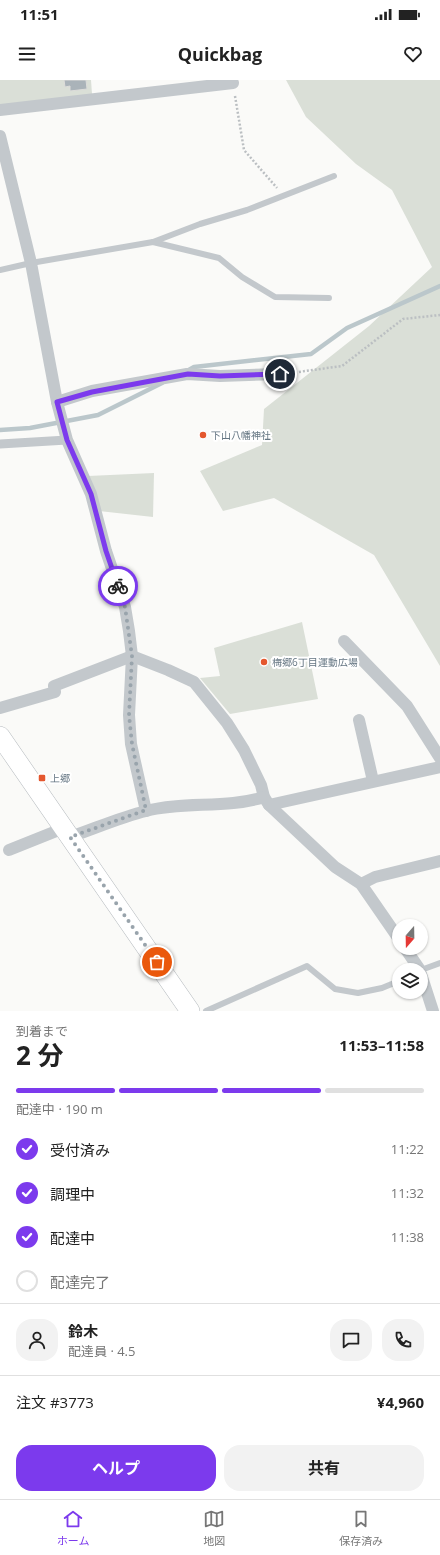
<!DOCTYPE html>
<html lang="ja">
<head>
<meta charset="utf-8">
<style>
	:root { --surface:#fff; --page:#f2f2f2; --text:#222; --muted:#767676; --line:#e0e0e0; --accent:#7c3aed }
	body { margin:0; font-family:"Open Sans","Noto Sans JP",sans-serif; background:var(--page); color:var(--text); height:100vh; display:flex; flex-direction:column; font-size:15px; white-space:nowrap }
	* { box-sizing:border-box; margin:0 }
	p { font-size:13px; color:var(--muted) }
	.icon { flex:none; width:22px; height:22px; fill:none; stroke:currentColor; stroke-width:2; stroke-linecap:round; stroke-linejoin:round }
	.map { position:relative; height:931px; overflow:hidden }
	.drawer { display:flex; flex-direction:column; background:var(--surface); flex:1 }
	.drawer>* { flex:none }
	.needle { width:26px; rotate:200deg }
	.controls { position:absolute; left:392px; top:839px; display:grid; gap:8px }
	.controls a { display:grid; place-items:center; width:36px; height:36px; border-radius:50%; background:var(--surface); box-shadow:0 1px 3px #0004; font-size:20px }
	.pin { position:absolute; display:grid; place-items:center; width:34px; height:34px; color:#fff; margin:-17px; border:2px solid #fff; border-radius:50%; box-shadow:0 1px 4px #0007 }
	.courier { position:absolute; display:grid; place-items:center; width:40px; height:40px; margin:-20px; border:3px solid #7c3aed; border-radius:50%; background:#fff; color:#222; box-shadow:0 1px 5px #0007 }
	.summary em { font-style:normal; font-weight:700 }
	.summary div { display:flex; flex-direction:column-reverse }
	.summary { display:flex; align-items:center; justify-content:space-between; height:68px; padding:0 16px }
	h1 { font-size:26px; font-weight:700; line-height:30px }
	.bar { display:grid; grid-template-columns:repeat(4,1fr); gap:6px 4px; align-content:center; height:48px; padding:0 16px }
	.bar i { height:5px; border-radius:3px; background:var(--line) }
	.bar .on { background:var(--accent) }
	.bar p { grid-column:span 4 }
	.line { display:flex; align-items:center; gap:10px; padding:0 16px; border-top:1px solid var(--line) }
	.line div { flex:1 }
	.round { display:grid; place-items:center; flex:none; width:42px; height:42px; border-radius:16px; background:var(--page) }
	ol { padding:0 16px; list-style:none }
	li { display:flex; align-items:center; gap:12px; height:44px }
	li p { margin-inline-start:auto }
	li .icon { padding:4px; border-radius:50%; background:var(--accent); color:#fff; stroke-width:4 }
	li:last-child { color:var(--muted) }
	li i { width:22px; height:22px; border:2px solid var(--line); border-radius:50% }
	.action { display:flex; gap:8px; margin-top:auto; padding:8px 16px }
	.action a { flex:1; height:46px; border-radius:16px; background:var(--accent); color:#fff; font-size:16px; font-weight:700; line-height:46px; text-align:center }
	.action a+a { background:var(--page); color:var(--text) }
	.status { display:flex; justify-content:space-between; align-items:center; height:28px; padding:0 20px; background:var(--surface); direction:ltr }
	.status svg { height:11px; fill:currentColor }
	header { display:flex; justify-content:space-between; align-items:center; height:52px; padding:0 16px; background:var(--surface); font-size:18px; font-weight:700 }
	.tabs { display:flex; justify-content:space-around; align-items:center; height:56px; border-top:1px solid var(--line); background:var(--surface); font-size:11px; color:var(--muted) }
	.tabs a { display:grid; justify-items:center; gap:2px }
	.tabs .on { color:var(--accent) }
	.map>svg:first-child { display:block }
</style>
</head>
<body>
<div class="status"><b>11:51</b><svg viewBox="0 0 49 12"><path d="M0 12V9h3v3zM5 12V6h3v6zM10 12V3h3v9zM15 12V0h3v12zM26 1h20v11H26zM47 4h2v5h-2z"/></svg></div>
<header><svg class="icon" aria-label="menu" viewBox="0 0 24 24"><path d="M4 6h16M4 12h16M4 18h16"/></svg>Quickbag<svg class="icon" aria-label="heart" viewBox="0 0 24 24"><path d="M12 20l-8-8c-3-5 5-10 8-4 3-6 11-1 8 4z"/></svg></header>
<div class="map">
<svg width="440" height="931" viewBox="0 0 440 931">
	<rect width="100%" height="100%" fill="#fafaf8"/>
	<g fill="#dadfd7">
		<polygon points="0,0 91,0 92,14 0,26"/>
		<polygon points="286,0 440,0 440,586 374,475 274,418 223,431 200,391 262,365 264,329 369,246 432,187 392,110 356,84 306,37"/>
		<polygon points="154,393 153,437 99,431 88,396"/>
		<polygon points="302,542 318,619 230,634 200,598 220,596 214,568"/>
	</g>
	<g fill="none" stroke-linecap="round" stroke-linejoin="round">
		<g stroke="#bbc7cb" stroke-width="4.5">
			<polyline points="187,291 194,287 311,274 347,248 440,206"/>
			<polyline points="0,350 30,348 98,335 162,303"/>
		</g>
	</g>
	<polygon fill="#aab3b9" stroke="#dcdcda" points="64,0 86,0 87,9 70,11 70,6 65,7"/>
	<g fill="none" stroke-linecap="round" stroke-linejoin="round">
		<defs>
			<polyline id="primary" points="0,656 190,931"/>
		</defs>
		<use href="#primary" stroke="#b5babe" stroke-width="20"/>
		<g stroke="#bbbfc2" stroke-width="2.5" stroke-dasharray="2 2" stroke-linecap="butt">
			<polyline points="235,16 244,70 277,108"/>
			<polyline points="291,293 342,286 403,239 440,235"/>
		</g>
		<g stroke="#c3c8cc" stroke-width="6">
			<polyline points="153,162 219,178 242,197 275,217 329,218"/>
			<polyline points="0,190 31,183 153,162 200,144 247,130 334,96"/>
			<polyline points="421,890 440,883"/>
			<polyline points="206,931 307,886 335,909 358,913 382,908 399,901"/>
		</g>
		<polyline stroke="#c3c8cc" stroke-width="9" points="0,364 67,360"/>
		<g stroke="#c3c8cc" stroke-width="12">
			<polyline points="0,30 233,3"/>
			<polyline points="0,56 31,183 57,322 67,360 91,414 106,471 125,527 129,551 132,576 129,635 131,664 146,731"/>
			<polyline points="57,322 92,311 187,294 220,296 280,294"/>
			<polyline points="344,561 407,626 440,678"/>
			<polyline points="0,628 55,612 54,606 132,576 168,590 194,602 227,643 244,670 261,705 264,717 269,725 335,787 361,804 399,859"/>
			<polyline points="359,640 373,701"/>
			<polyline points="269,725 440,687"/>
			<path d="M70 757C94 749 121 737 146 731 184 721 226 729 264 717"/>
			<polyline points="9,770 64,748"/>
			<polyline points="361,804 375,797 440,781"/>
			<polyline points="405,868 420,890"/>
			<polyline points="421,894 433,931"/>
		</g>
		<use href="#primary" stroke="#fff" stroke-width="19"/>
	</g>
	<g fill="none" stroke-linecap="round" stroke-linejoin="round">
		<polyline stroke="#99a4ac" stroke-width="4" stroke-dasharray="0 7.2" points="118,506 125,527 132,576 129,635 132,664 146,730 70,757 157,882"/>
		<polyline stroke="#7c3aed" stroke-width="5" points="118,506 106,471 91,414 67,360 57,322 92,312 188,294 220,296 280,294"/>
	</g>
	<g fill="#e4572e" stroke="#fff" stroke-width="1.5">
		<circle cx="203" cy="355" r="4"/>
		<circle cx="264" cy="582" r="4"/>
		<rect x="38" y="694" width="8" height="8" rx="2"/>
	</g>
	<g text-anchor="middle" dominant-baseline="central" stroke-width="4" stroke-linejoin="round" paint-order="stroke">
		<g font-size="10" fill="#657683" stroke="#fff" text-anchor="start">
			<text x="211" y="355">下山八幡神社</text>
			<text x="272" y="582">梅郷6丁目運動広場</text>
			<text x="50" y="698">上郷</text>
		</g>
	</g>
</svg>
<div class="controls">
<a><svg class="needle" viewBox="-14 -14 28 28"><path d="M0-13l5 13h-10z" fill="#e53935"/><path d="M0 13l5-13h-10z" fill="#767676"/></svg></a>
<a><svg class="icon" aria-label="layers" viewBox="0 0 24 24"><path d="M12 4l9 5-9 5-9-5zM3 14l9 5 9-5"/></svg></a>
</div>
<div class="pin" style="left:157px;top:882px;background:#ea580c"><svg class="icon" aria-label="bag" viewBox="0 0 24 24"><path d="M5 8h14l-1 12H6zM9 8a3 3 0 0 1 6 0"/></svg></div>
<div class="pin" style="left:280px;top:294px;background:#1f2937"><svg class="icon" aria-label="home" viewBox="0 0 24 24"><path d="M3 11l9-7 9 7M6 9v11h12V9"/></svg></div>
<div class="courier" style="left:118px;top:506px"><svg class="icon" aria-label="bike" viewBox="0 0 24 24"><circle cx="6" cy="16" r="4"/><circle cx="18" cy="16" r="4"/><path d="M6 16l4-8h5l3 8M10 8l3 8H6M13 5h3"/></svg></div>
</div>
<section class="drawer">
<div class="summary"><div><h1>2 分</h1><p>到着まで</p></div><em>11:53–11:58</em></div>
<div class="bar"><i class="on"></i><i class="on"></i><i class="on"></i><i></i><p>配達中 · 190 m</p></div>
<ol>
<li><svg class="icon" aria-label="check" viewBox="0 0 24 24"><path d="M5 12l5 5 9-10"/></svg>受付済み<p>11:22</p></li>
<li><svg class="icon" aria-label="check" viewBox="0 0 24 24"><path d="M5 12l5 5 9-10"/></svg>調理中<p>11:32</p></li>
<li><svg class="icon" aria-label="check" viewBox="0 0 24 24"><path d="M5 12l5 5 9-10"/></svg>配達中<p>11:38</p></li>
<li><i></i>配達完了</li>
</ol>
<div class="line" style="height:72px"><a class="round"><svg class="icon" aria-label="person" viewBox="0 0 24 24"><circle cx="12" cy="8" r="4"/><path d="M4 21q1-7 8-7t8 7"/></svg></a><div><b>鈴木</b><p>配達員 · 4.5</p></div><a class="round"><svg class="icon" aria-label="chat" viewBox="0 0 24 24"><path d="M4 5h16v11H9l-5 4z"/></svg></a><a class="round"><svg class="icon" aria-label="phone" viewBox="0 0 24 24"><path d="M5 4h4l2 5-3 2q2 4 5 5l2-3 5 2v4C11 20 4 13 5 4z"/></svg></a></div>
<div class="line" style="height:52px"><div>注文 #3773</div><b>¥4,960</b></div>
<div class="action"><a>ヘルプ</a><a>共有</a></div>
</section>
<nav class="tabs">
<a class="on"><svg class="icon" aria-label="home" viewBox="0 0 24 24"><path d="M3 11l9-7 9 7M6 9v11h12V9"/></svg>ホーム</a>
<a><svg class="icon" aria-label="map" viewBox="0 0 24 24"><path d="M3 6l6-2 6 2 6-2v14l-6 2-6-2-6 2zM9 4v14M15 6v14"/></svg>地図</a>
<a><svg class="icon" aria-label="saved" viewBox="0 0 24 24"><path d="M7 4h10v16l-5-4-5 4z"/></svg>保存済み</a>
</nav>
</body>
</html>
